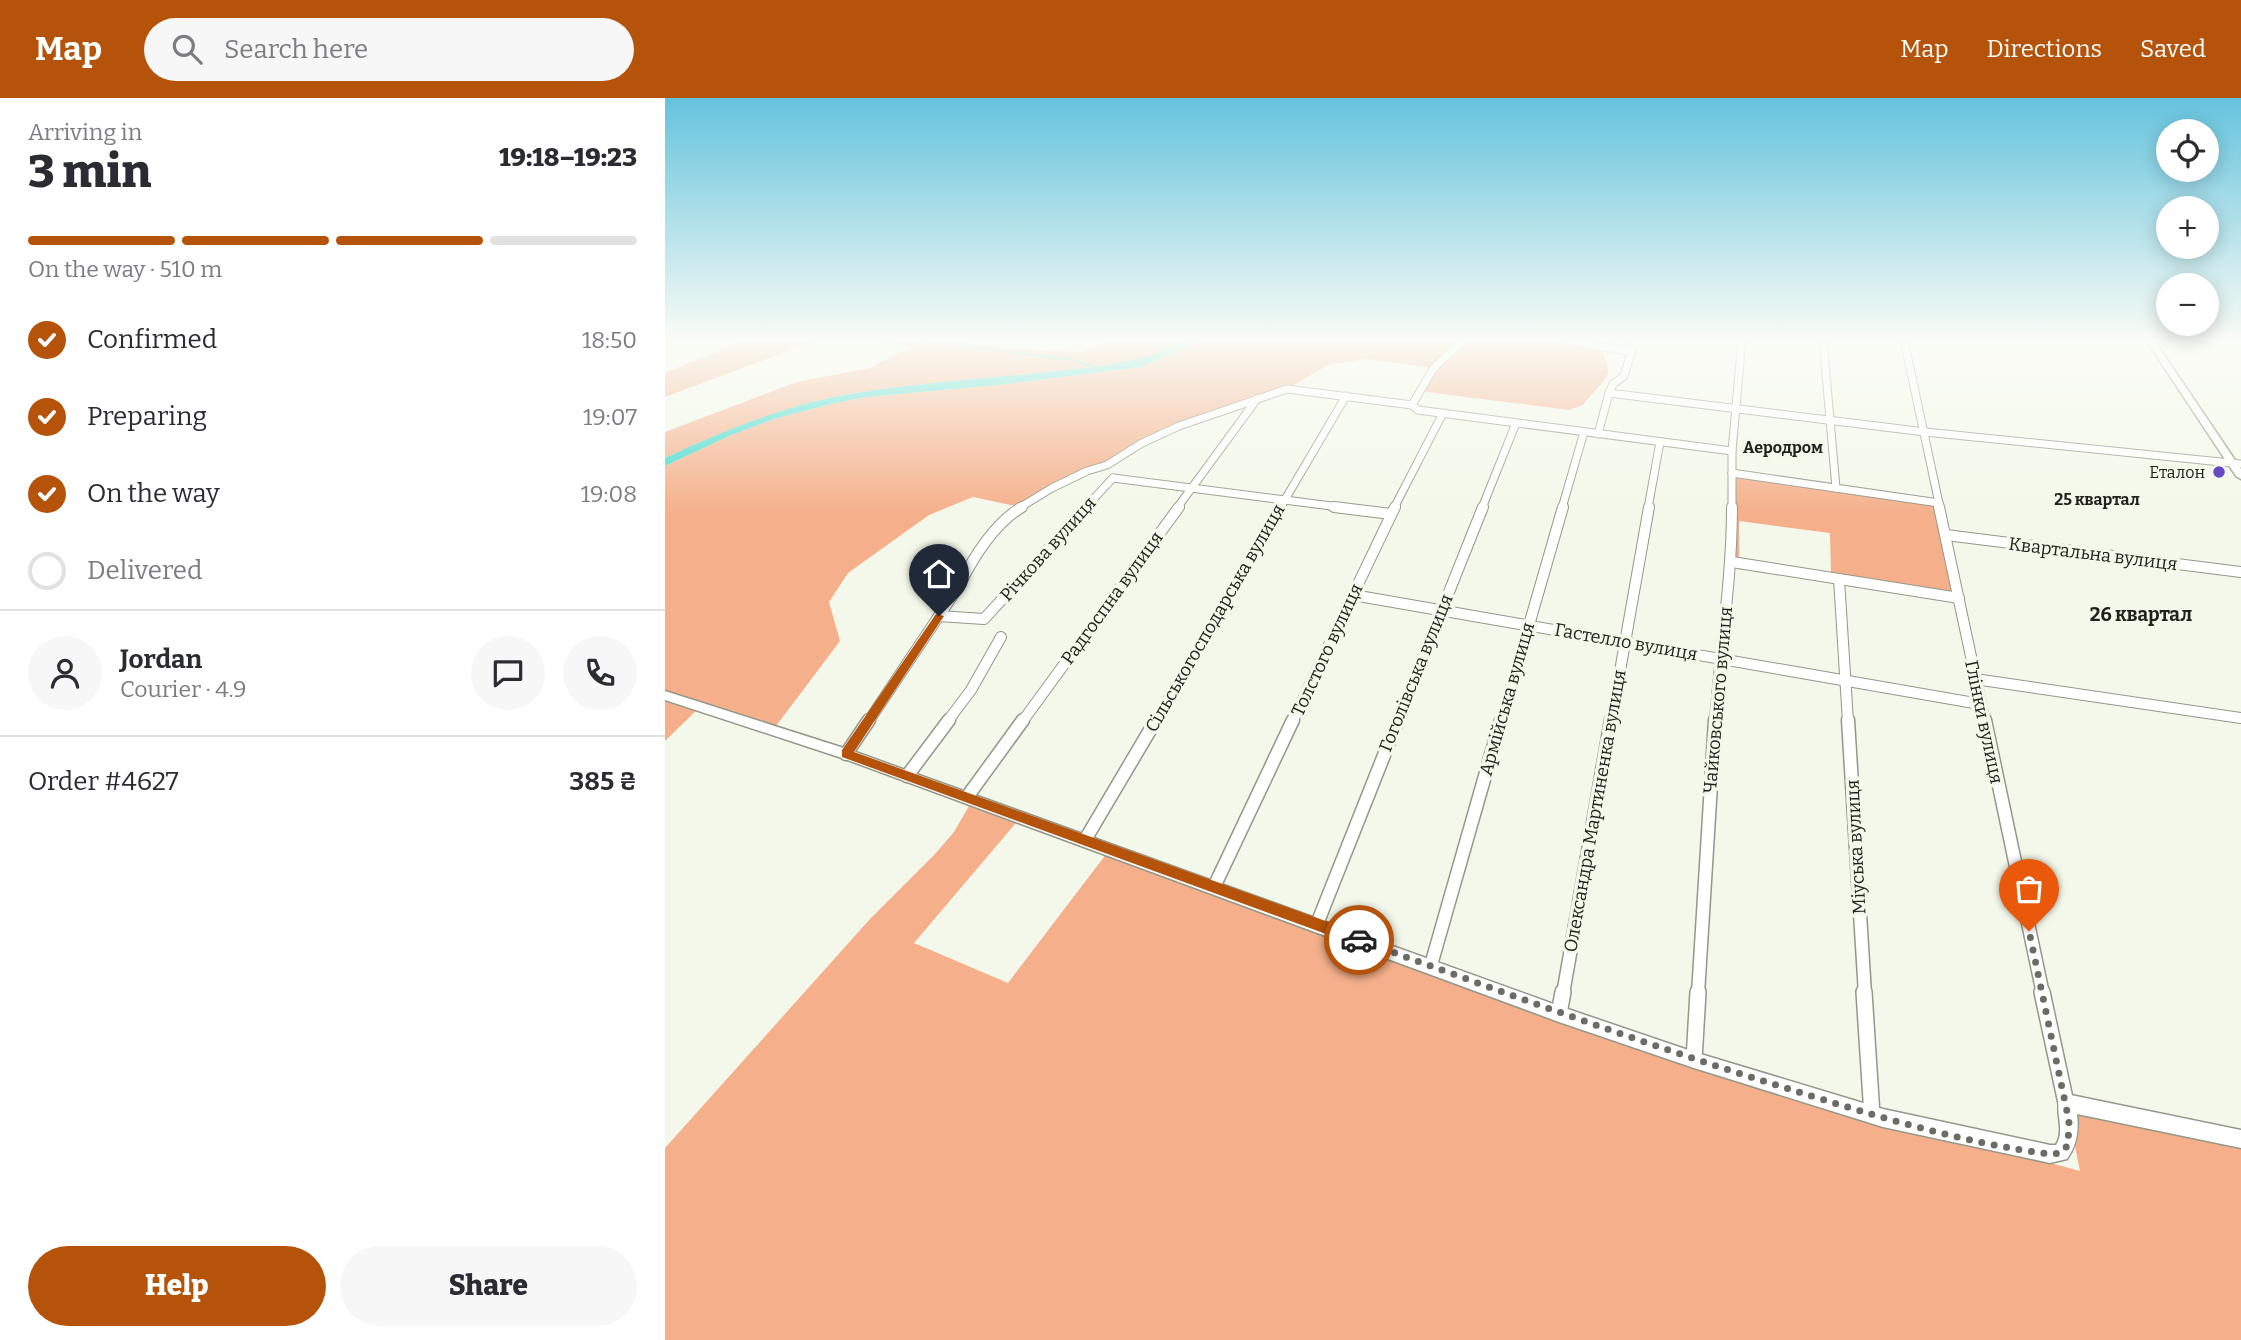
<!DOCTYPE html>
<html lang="en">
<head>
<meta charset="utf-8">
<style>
	:root { --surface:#fff; --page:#f7f7f7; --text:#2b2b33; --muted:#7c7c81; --line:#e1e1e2; --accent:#b45309 }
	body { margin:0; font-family:Bitter,serif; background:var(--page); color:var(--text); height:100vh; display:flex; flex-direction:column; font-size:26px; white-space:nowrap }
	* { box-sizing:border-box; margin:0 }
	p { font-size:23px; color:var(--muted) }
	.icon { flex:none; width:38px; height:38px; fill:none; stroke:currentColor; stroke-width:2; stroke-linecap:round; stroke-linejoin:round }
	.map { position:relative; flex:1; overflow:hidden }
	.drawer { display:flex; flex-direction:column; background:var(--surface); width:665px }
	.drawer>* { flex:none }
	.fabs { position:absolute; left:1491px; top:21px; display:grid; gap:14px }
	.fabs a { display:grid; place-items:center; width:63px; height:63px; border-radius:50%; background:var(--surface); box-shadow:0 4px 18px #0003; font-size:35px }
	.pin { position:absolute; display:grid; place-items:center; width:60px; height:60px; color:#fff; margin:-72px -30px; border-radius:50% 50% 50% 0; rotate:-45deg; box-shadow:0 0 7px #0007 }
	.pin .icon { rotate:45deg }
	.courier { position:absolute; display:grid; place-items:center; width:70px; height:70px; margin:-35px; border:5px solid #b45309; border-radius:50%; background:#fff; color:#222; box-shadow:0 2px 9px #0007 }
	.headline em { font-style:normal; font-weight:800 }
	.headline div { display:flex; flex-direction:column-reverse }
	.headline { display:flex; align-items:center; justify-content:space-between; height:119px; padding:0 28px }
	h1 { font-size:46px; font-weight:800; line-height:52px }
	.bar { display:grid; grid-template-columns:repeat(4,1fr); gap:10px 7px; align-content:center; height:84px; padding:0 28px }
	.bar i { height:9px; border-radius:5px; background:var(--line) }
	.bar .on { background:var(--accent) }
	.bar p { grid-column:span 4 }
	.line { display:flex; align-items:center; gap:18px; padding:0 28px; border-top:2px solid var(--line) }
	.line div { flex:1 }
	.round { display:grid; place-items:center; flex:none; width:74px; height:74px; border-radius:37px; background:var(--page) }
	ol { padding:0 28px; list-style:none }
	li { display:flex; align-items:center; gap:21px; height:77px }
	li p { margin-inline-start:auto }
	li .icon { padding:7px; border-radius:50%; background:var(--accent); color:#fff; stroke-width:4 }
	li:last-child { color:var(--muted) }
	li i { width:38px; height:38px; border:4px solid var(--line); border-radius:50% }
	.primary-button { display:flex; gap:14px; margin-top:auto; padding:14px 28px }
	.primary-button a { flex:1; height:80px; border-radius:42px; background:var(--accent); color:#fff; font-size:28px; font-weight:800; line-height:80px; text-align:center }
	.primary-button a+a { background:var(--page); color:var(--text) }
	header { display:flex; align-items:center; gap:42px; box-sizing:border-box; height:98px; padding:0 35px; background:var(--accent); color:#fff }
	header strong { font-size:33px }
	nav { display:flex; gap:38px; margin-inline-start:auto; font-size:24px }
	.search { width:490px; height:63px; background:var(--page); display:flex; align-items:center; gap:18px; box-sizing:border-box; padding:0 24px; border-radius:38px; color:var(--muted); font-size:26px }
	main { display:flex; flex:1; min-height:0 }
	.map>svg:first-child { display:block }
</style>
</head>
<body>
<header>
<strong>Map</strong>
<div class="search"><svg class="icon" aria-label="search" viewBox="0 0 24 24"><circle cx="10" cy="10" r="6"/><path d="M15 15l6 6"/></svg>Search here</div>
<nav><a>Map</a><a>Directions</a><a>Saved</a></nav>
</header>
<main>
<section class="drawer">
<div class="headline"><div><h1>3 min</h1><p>Arriving in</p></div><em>19:18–19:23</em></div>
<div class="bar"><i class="on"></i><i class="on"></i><i class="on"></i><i></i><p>On the way · 510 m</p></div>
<ol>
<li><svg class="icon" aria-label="check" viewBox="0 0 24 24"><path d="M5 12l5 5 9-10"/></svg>Confirmed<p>18:50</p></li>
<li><svg class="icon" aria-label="check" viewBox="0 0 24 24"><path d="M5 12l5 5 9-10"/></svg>Preparing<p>19:07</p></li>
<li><svg class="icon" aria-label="check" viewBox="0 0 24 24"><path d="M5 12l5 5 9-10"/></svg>On the way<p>19:08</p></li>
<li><i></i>Delivered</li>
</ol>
<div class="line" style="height:126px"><a class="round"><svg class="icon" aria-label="person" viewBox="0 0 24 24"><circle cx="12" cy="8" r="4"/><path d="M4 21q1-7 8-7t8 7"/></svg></a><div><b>Jordan</b><p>Courier · 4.9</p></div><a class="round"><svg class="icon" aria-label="chat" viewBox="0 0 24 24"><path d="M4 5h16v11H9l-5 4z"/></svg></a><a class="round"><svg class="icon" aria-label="phone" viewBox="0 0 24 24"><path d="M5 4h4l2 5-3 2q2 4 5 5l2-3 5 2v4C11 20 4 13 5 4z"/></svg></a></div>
<div class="line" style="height:91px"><div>Order #4627</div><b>385 ₴</b></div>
<div class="primary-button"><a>Help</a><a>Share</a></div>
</section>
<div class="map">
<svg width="1576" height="1242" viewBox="0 0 1576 1242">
	<rect width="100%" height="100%" fill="#f4f8ea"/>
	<g fill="#f5b08b" fill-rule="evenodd">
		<polygon points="80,242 152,242 0,299 0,275"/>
		<path d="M211 242H279L333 250 417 254 450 242H520C477 266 429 269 381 274 316 281 250 285 185 296 120 307 60 333 0 360V334L132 284 205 270 247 248Z"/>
		<path d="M538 242H898L938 249C938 258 941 263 943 271 945 281 924 297 918 307L904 312 753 293 770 270 701 261 663 267 622 291 514 328 442 367 422 373 355 409 308 399 264 417 183 475 164 504 175 543 108 632 36 608 0 643V368L64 338 109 321 170 305 201 299 332 287 476 269Z"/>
		<path d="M1069 376 1272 406 1291 498 1069 463ZM1074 423 1165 435 1166 475 1074 461Z"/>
		<polygon points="308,701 356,719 249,845 343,885 445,751 766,867 1207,1017 1415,1073 1401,1005 1576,1041 1576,1242 0,1242 0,1050 205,821 270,756 289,734"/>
	</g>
	<path fill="#3ed9cc" d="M520 242H538L476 269 332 287 201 299 170 305 109 321 64 338 0 368V360C60 332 120 307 185 296 250 285 316 281 381 274 429 269 477 266 520 242Z"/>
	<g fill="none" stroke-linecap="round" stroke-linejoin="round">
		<polyline stroke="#3ed9cc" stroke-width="2" points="253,242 407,262 429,269"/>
		<defs>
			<g id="minor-far3">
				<polyline points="899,242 966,254"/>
				<polyline points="1158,242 1171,390"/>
				<polyline points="1239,242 1275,410"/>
				<polyline points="944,295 1260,334 1576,366"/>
				<polyline points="747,307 768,271 798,242"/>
				<polyline points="933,336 944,295 948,286 959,278 970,242"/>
				<polyline points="1067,375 1274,405"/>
				<polyline points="448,380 682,410"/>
				<polyline points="354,410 387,390 422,373 442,367 477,345 514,328 622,291 747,307 753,312 1067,353"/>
				<polyline points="420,410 448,380"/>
				<polyline points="512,410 592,301"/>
				<polyline points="615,410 681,298"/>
				<polyline points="729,410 778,315"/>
				<polyline points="817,410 851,325"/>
				<polyline points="897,410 919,334"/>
				<polyline points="983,410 995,344"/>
				<polyline points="1067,410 1067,353 1077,242"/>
			</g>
			<g id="minor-far2">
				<polyline points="669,409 726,416"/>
				<polyline points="1274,409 1320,624"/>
				<polyline points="1281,437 1576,474"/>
				<polyline points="1067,464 1294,500"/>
				<polyline points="1174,481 1183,624"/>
				<polyline points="688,497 1315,606"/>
				<polyline points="274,518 319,521 422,409"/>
				<polyline points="1310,581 1576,620"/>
				<path d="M203 624 294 488C308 460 330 425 357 409"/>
				<polyline points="282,624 306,592 336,539"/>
				<polyline points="357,624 514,409"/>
				<polyline points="490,624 616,409"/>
				<polyline points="627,624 730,409"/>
				<polyline points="732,624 818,409"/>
				<polyline points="836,624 898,409"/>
				<polyline points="946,624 984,409"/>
				<path d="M1050 624C1055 552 1067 481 1067 409"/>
			</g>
			<g id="minor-far1">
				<polyline points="1183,622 1200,896"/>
				<polyline points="1320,622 1378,896"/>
				<polyline points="181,656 204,622"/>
				<polyline points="242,678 284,622"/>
				<polyline points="302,699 358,622"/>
				<polyline points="420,742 491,622"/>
				<polyline points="549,789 628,622"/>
				<polyline points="652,826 733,622"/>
				<polyline points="766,867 836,622"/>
				<polyline points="898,896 946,622"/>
				<polyline points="1033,896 1050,622"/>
			</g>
			<g id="minor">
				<polyline points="1199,894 1207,1017"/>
				<polyline points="1377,894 1401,1005"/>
				<polyline points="894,916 898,894"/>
				<polyline points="1029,962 1033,894"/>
			</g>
			<g id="tertiary">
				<polygon points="1481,242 1489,242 1576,371 1576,381 1571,378"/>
				<path d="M0 593 185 652 894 908 1029 954 1218 1011 1385 1047H1391C1401 1031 1389 1014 1395 999L1401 996 1576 1032V1050L1412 1016C1414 1033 1412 1047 1402 1061L1385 1065 1218 1029 1029 970 894 924 177 660 0 602Z"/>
			</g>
		</defs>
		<use href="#minor-far3" stroke="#94978a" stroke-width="9"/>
		<use href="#minor-far2" stroke="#94978a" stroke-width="12"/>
		<use href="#minor-far1" stroke="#94978a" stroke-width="15"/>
		<use href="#minor" stroke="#94978a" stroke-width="18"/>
		<use href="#tertiary" stroke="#94978a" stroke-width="3"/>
		<use href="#minor-far3" stroke="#fff" stroke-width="7"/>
		<use href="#minor-far2" stroke="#fff" stroke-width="10"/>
		<use href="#minor-far1" stroke="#fff" stroke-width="12"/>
		<use href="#minor" stroke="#fff" stroke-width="15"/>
		<use href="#tertiary" fill="#fff" fill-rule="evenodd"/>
	</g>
	<linearGradient id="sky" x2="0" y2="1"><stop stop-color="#64c3dd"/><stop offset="0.58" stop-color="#fafcf6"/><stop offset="1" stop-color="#fafcf6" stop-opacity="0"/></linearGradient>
	<rect width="1576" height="416" fill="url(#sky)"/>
	<polygon fill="#b45309" points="271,516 279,518 189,654 694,835 701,842 699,846 694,848 177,659 177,652"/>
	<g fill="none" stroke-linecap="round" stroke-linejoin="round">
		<path stroke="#6b6d65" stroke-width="7" stroke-dasharray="0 12.6" d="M694 842C838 894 981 947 1127 992 1208 1017 1301 1046 1385 1056L1396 1055 1403 1047 1404 1023 1364 833"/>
	</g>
	<circle fill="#6649c2" stroke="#f4f8ea" stroke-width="2.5" cx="1554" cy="374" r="7"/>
	<g text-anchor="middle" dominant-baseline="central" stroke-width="7" stroke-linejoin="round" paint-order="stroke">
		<g font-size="16" font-weight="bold" fill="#21221d" stroke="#f4f8ea">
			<text x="1118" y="349">Аеродром</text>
			<text x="1432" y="401">25 квартал</text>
		</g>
		<g font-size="16" fill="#21221d" stroke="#f4f8ea" text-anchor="end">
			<text x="1540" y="374">Еталон</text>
		</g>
		<g font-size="18" fill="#21221d" stroke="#f4f8ea">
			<text transform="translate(383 451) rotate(-48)">Річкова вулиця</text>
			<text transform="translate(1428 456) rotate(7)">Квартальна вулиця</text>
			<text transform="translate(447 500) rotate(-54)">Радгоспна вулиця</text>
			<text transform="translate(550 520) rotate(-60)">Сільськогосподарська вулиця</text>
			<text transform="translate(961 544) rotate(10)">Гастелло вулиця</text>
			<text transform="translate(662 552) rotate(-65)">Толстого вулиця</text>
			<text transform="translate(751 575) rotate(-68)">Гоголівська вулиця</text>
			<text transform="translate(842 601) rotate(-74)">Армійська вулиця</text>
			<text transform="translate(1053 602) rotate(-85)">Чайковського вулиця</text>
			<text transform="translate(1319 624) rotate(78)">Глінки вулиця</text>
			<text transform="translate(930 713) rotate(-80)">Олександра Мартиненка вулиця</text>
			<text transform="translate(1191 749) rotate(-93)">Міуська вулиця</text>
		</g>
		<g font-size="19" font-weight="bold" fill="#21221d" stroke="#f4f8ea">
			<text x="1476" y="516">26 квартал</text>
		</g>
	</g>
</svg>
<div class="fabs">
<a><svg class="icon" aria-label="locate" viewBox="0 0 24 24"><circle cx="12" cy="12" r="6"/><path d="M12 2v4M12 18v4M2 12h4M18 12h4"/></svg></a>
<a>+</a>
<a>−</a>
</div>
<div class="pin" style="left:1364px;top:833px;background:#ea580c"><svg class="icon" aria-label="bag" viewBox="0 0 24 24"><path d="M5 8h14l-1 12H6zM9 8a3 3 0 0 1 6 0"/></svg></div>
<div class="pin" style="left:274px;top:518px;background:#1f2937"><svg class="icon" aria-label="home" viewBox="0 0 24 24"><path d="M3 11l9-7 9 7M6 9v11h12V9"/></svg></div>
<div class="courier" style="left:694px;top:842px"><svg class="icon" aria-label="car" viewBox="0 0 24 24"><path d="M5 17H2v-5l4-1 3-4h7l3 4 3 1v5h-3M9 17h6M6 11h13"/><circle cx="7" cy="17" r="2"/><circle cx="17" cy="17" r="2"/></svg></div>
</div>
</main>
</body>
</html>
